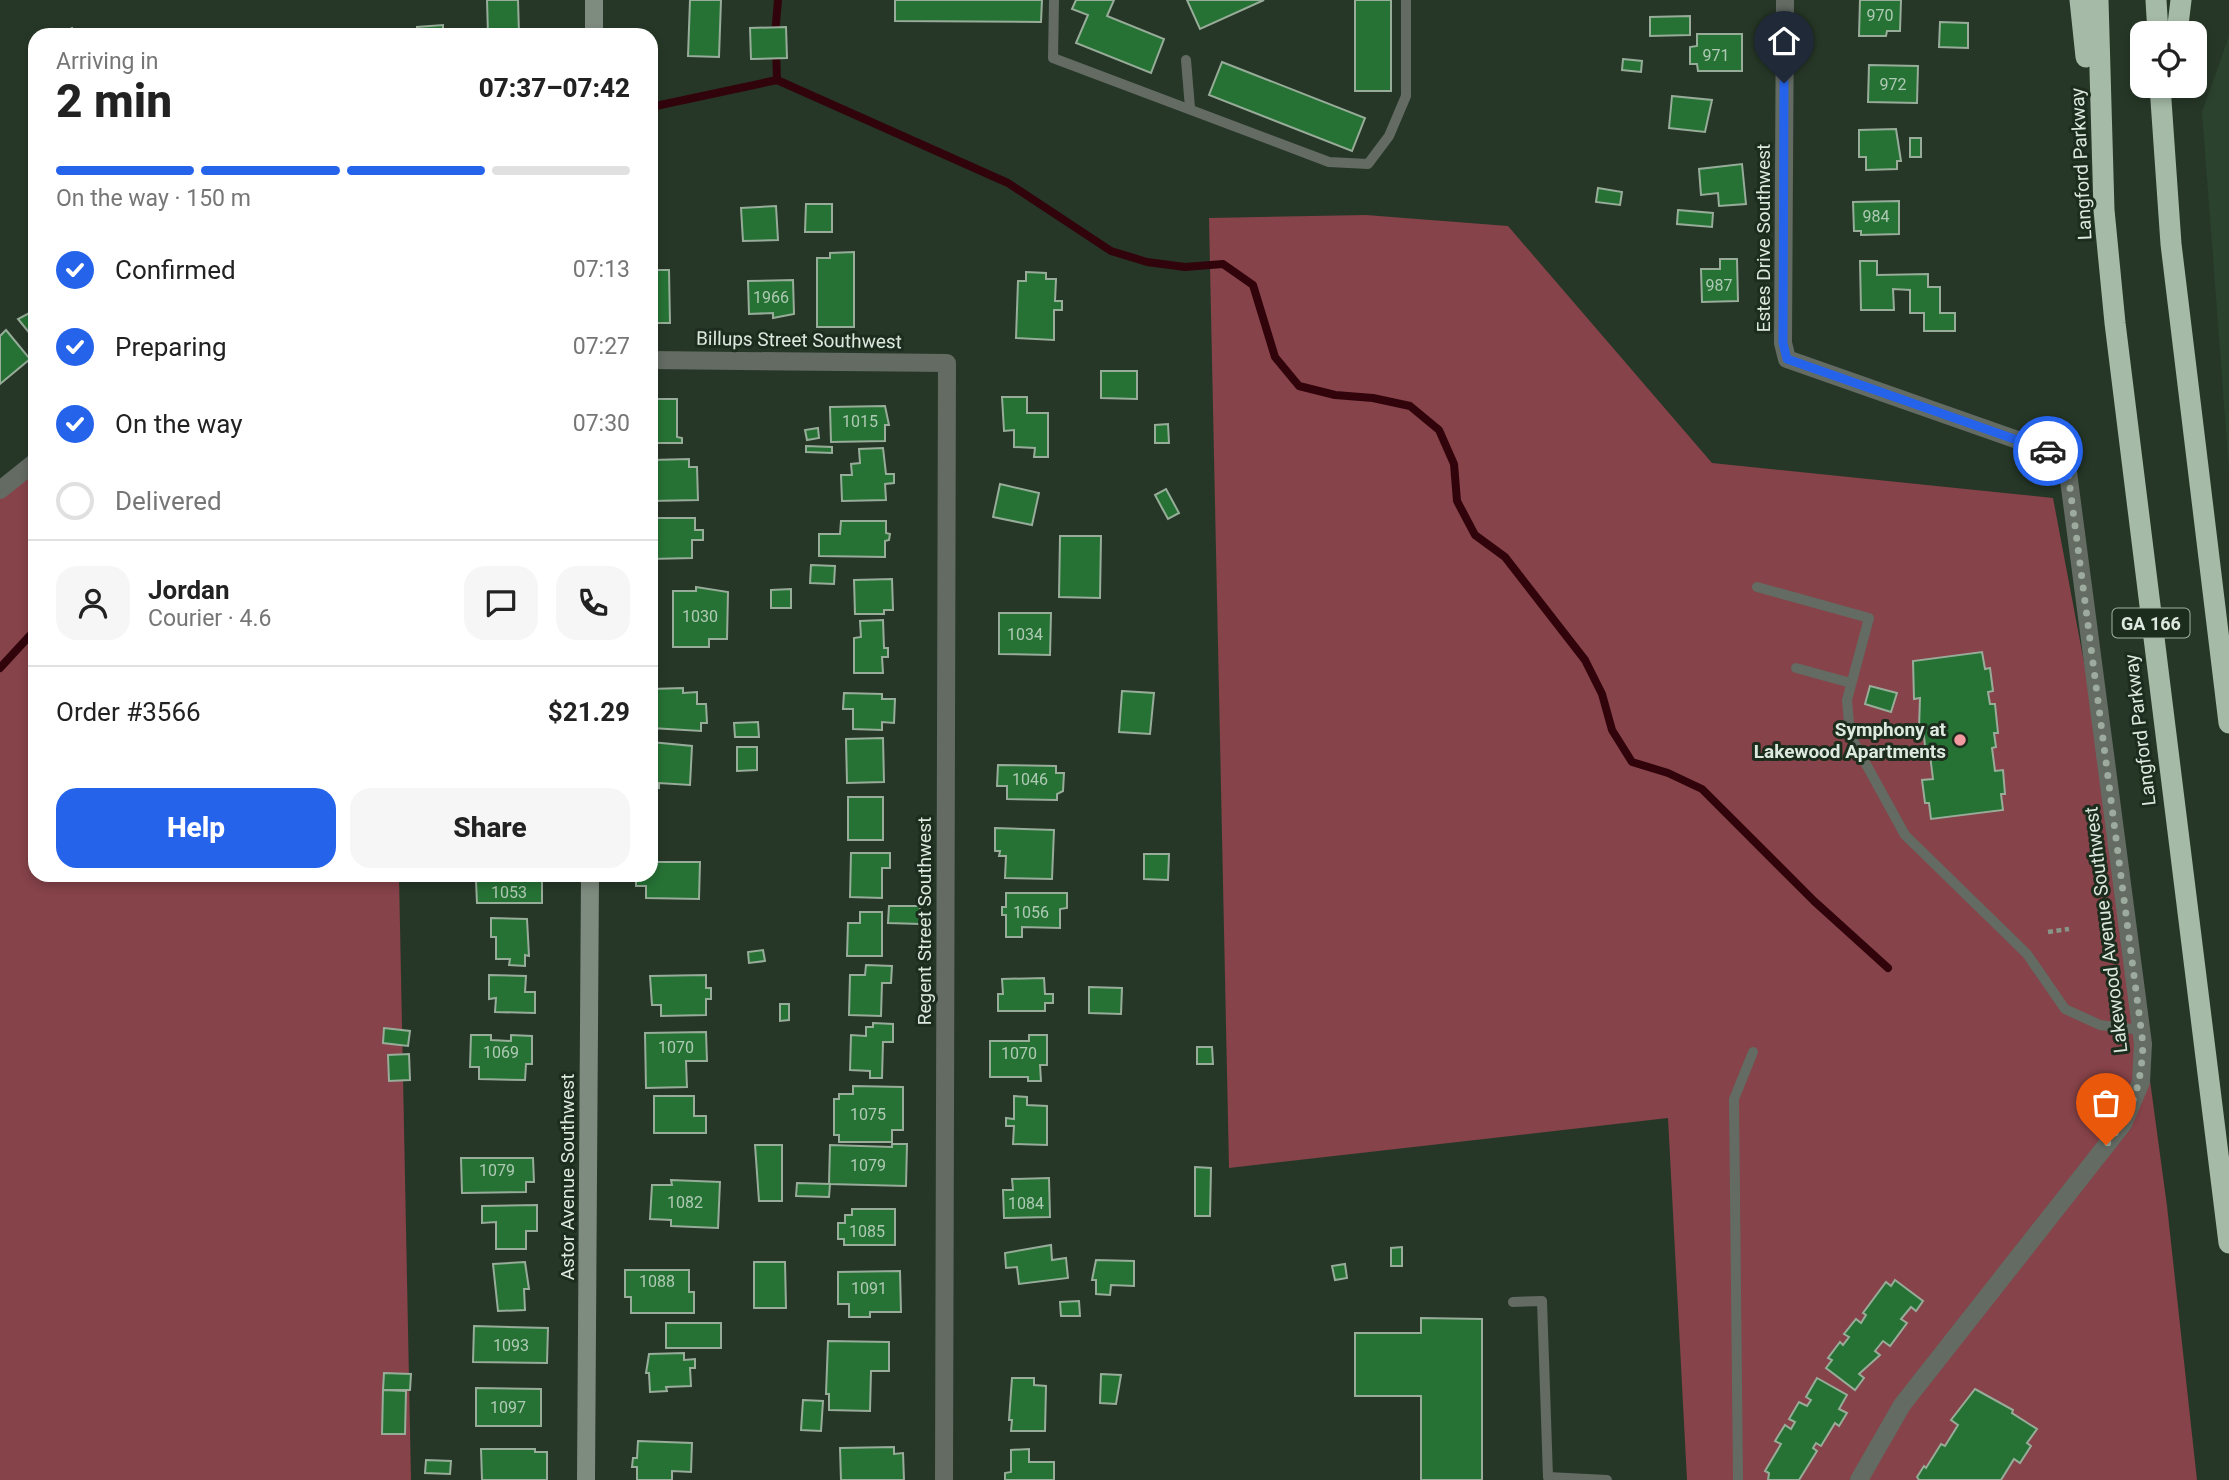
<!DOCTYPE html>
<html lang="en">
<head>
<meta charset="utf-8">
<style>
	:root { --surface:#fff; --page:#f6f6f6; --text:#222; --muted:#767676; --line:#e0e0e0; --accent:#2563eb }
	body { margin:0; font-family:Roboto,sans-serif; background:var(--page); color:var(--text); height:100vh; display:flex; flex-direction:column; font-size:26px; white-space:nowrap }
	* { box-sizing:border-box; margin:0 }
	p { font-size:23px; color:var(--muted) }
	.icon { flex:none; width:38px; height:38px; fill:none; stroke:currentColor; stroke-width:2; stroke-linecap:round; stroke-linejoin:round }
	.map { position:relative; flex:1; overflow:hidden }
	.side { position:absolute; left:28px; top:28px; width:630px; height:854px; display:flex; flex-direction:column; background:var(--surface); border-radius:21px; box-shadow:0 4px 10px #0003 }
	.side>* { flex:none }
	.buttons { position:absolute; left:2130px; top:21px; display:grid; gap:14px }
	.buttons a { display:grid; place-items:center; width:77px; height:77px; border-radius:14px; background:var(--surface); box-shadow:0 4px 10px #0003; font-size:35px }
	.pin { position:absolute; display:grid; place-items:center; width:60px; height:60px; color:#fff; margin:-72px -30px; border-radius:50% 50% 50% 0; rotate:-45deg; box-shadow:0 0 7px #0007 }
	.pin .icon { rotate:45deg }
	.courier { position:absolute; display:grid; place-items:center; width:70px; height:70px; margin:-35px; border:5px solid #2563eb; border-radius:50%; background:#fff; color:#222; box-shadow:0 2px 9px #0007 }
	.summary em { font-style:normal; font-weight:800 }
	.summary div { display:flex; flex-direction:column-reverse }
	.summary { display:flex; align-items:center; justify-content:space-between; height:119px; padding:0 28px }
	h1 { font-size:46px; font-weight:800; line-height:52px }
	.bar { display:grid; grid-template-columns:repeat(4,1fr); gap:10px 7px; align-content:center; height:84px; padding:0 28px }
	.bar i { height:9px; border-radius:5px; background:var(--line) }
	.bar .selected { background:var(--accent) }
	.bar p { grid-column:span 4 }
	.line { display:flex; align-items:center; gap:18px; padding:0 28px; border-top:2px solid var(--line) }
	.line div { flex:1 }
	.round { display:grid; place-items:center; flex:none; width:74px; height:74px; border-radius:21px; background:var(--page) }
	ol { padding:0 28px; list-style:none }
	li { display:flex; align-items:center; gap:21px; height:77px }
	li p { margin-inline-start:auto }
	li .icon { padding:7px; border-radius:50%; background:var(--accent); color:#fff; stroke-width:4 }
	li:last-child { color:var(--muted) }
	li i { width:38px; height:38px; border:4px solid var(--line); border-radius:50% }
	.cta { display:flex; gap:14px; margin-top:auto; padding:14px 28px }
	.cta a { flex:1; height:80px; border-radius:21px; background:var(--accent); color:#fff; font-size:28px; font-weight:800; line-height:80px; text-align:center }
	.cta a+a { background:var(--page); color:var(--text) }
	.map>svg:first-child { display:block }
</style>
</head>
<body>
<div class="map">
<svg width="2229" height="1480" viewBox="0 0 2229 1480">
	<rect width="100%" height="100%" fill="#263727"/>
	<polygon fill="#2b422e" points="2229,36 2229,470 2202,112"/>
	<g fill="#864349">
		<polygon points="1366,215 1508,226 1712,463 2053,498 2117,837 2167,1206 2197,1480 1687,1480 1668,1118 1229,1168 1209,218"/>
		<polygon points="35,464 35,875 399,875 411,1480 0,1480 0,493"/>
	</g>
	<g fill="none" stroke-linecap="round" stroke-linejoin="round">
		<g stroke="#31040c" stroke-width="8">
			<polyline points="775,35 778,0"/>
			<polyline points="776,48 777,80"/>
			<polyline points="651,107 777,80 1008,183 1111,251 1147,262 1185,267 1223,264 1253,285 1275,357 1299,386 1335,395 1373,398 1410,406 1439,430 1454,464 1457,501 1475,535 1505,557 1585,660 1602,694 1612,730 1632,762 1668,773 1702,789 1814,901 1888,968"/>
			<polyline points="0,668 35,630"/>
		</g>
	</g>
	<g fill="#267235" stroke="#97ac99" stroke-width="2">
		<polygon points="487,0 518,0 519,34 488,35"/>
		<polygon points="690,0 721,0 719,57 688,56"/>
		<polygon points="895,0 1042,0 1041,22 895,21"/>
		<polygon points="1076,0 1114,0 1107,16 1164,39 1151,73 1076,43 1088,15 1072,9"/>
		<polygon points="1187,0 1264,0 1200,29"/>
		<rect x="1355" y="0" width="36" height="91"/>
		<polygon points="1860,0 1901,0 1900,31 1887,31 1886,36 1859,36"/>
		<polygon points="1690,16 1690,35 1650,36 1650,17"/>
		<polygon points="1940,22 1968,23 1968,48 1939,47"/>
		<polygon points="443,25 443,35 417,35 417,27"/>
		<polygon points="786,27 787,58 751,59 750,28"/>
		<polygon points="72,28 75,35 63,35 62,33"/>
		<polygon points="1697,34 1742,34 1742,71 1698,71 1697,64 1690,64 1690,47 1697,46"/>
		<polygon points="1623,59 1642,61 1641,72 1622,70"/>
		<polygon points="1222,62 1365,118 1352,151 1209,95"/>
		<polygon points="1869,65 1918,66 1917,103 1868,102"/>
		<polygon points="1672,96 1712,100 1705,132 1669,128"/>
		<polygon points="1896,129 1901,161 1897,161 1897,169 1866,170 1866,157 1859,157 1859,130"/>
		<rect x="1910" y="138" width="11" height="19"/>
		<polygon points="1742,164 1746,204 1719,206 1718,193 1701,195 1699,169"/>
		<polygon points="1598,188 1622,192 1620,205 1596,202"/>
		<polygon points="1899,201 1899,234 1861,235 1861,231 1854,231 1853,202"/>
		<polygon points="806,204 832,204 832,232 805,232"/>
		<polygon points="776,206 778,240 743,241 741,208"/>
		<polygon points="1678,210 1713,213 1712,227 1677,224"/>
		<polygon points="854,252 854,327 817,327 817,258 830,258 830,253"/>
		<polygon points="1720,259 1737,259 1738,301 1702,302 1701,269 1720,269"/>
		<polygon points="1860,261 1877,261 1877,275 1928,274 1928,287 1940,287 1940,313 1955,313 1955,331 1924,331 1924,313 1910,313 1910,290 1893,289 1894,310 1861,310"/>
		<polygon points="651,270 669,270 670,323 651,323"/>
		<polygon points="1026,272 1046,273 1046,279 1056,279 1055,301 1062,301 1062,310 1054,310 1054,340 1016,338 1018,281 1026,281"/>
		<polygon points="793,280 794,314 773,318 773,313 749,314 748,281"/>
		<polygon points="35,310 35,340 18,319"/>
		<polygon points="6,330 30,359 0,384 0,336"/>
		<polygon points="1101,371 1137,371 1137,399 1101,398"/>
		<polygon points="1002,397 1027,397 1027,413 1048,413 1048,457 1034,457 1035,448 1014,447 1014,430 1004,431"/>
		<polygon points="651,399 677,399 677,437 682,438 682,443 651,443"/>
		<polygon points="885,406 889,425 885,425 885,441 831,442 830,407"/>
		<polygon points="1168,424 1169,443 1155,443 1155,425"/>
		<polygon points="818,428 819,438 807,440 805,430"/>
		<polygon points="806,446 832,447 832,453 806,452"/>
		<polygon points="883,448 886,474 894,474 894,483 885,484 886,500 842,501 841,475 852,475 851,464 860,463 859,449"/>
		<polygon points="689,459 689,467 697,467 698,500 651,501 651,460"/>
		<polygon points="1000,484 1039,493 1032,525 993,517"/>
		<polygon points="1166,489 1179,513 1168,519 1155,495"/>
		<polygon points="651,518 695,518 695,530 703,530 703,540 692,540 692,558 651,559"/>
		<polygon points="841,521 886,521 886,533 890,534 889,540 885,541 885,557 819,556 819,534 840,534"/>
		<polygon points="1060,536 1101,536 1100,598 1059,597"/>
		<polygon points="811,565 835,566 834,584 810,583"/>
		<polygon points="892,579 893,610 884,610 884,614 855,614 854,580"/>
		<polygon points="696,587 728,592 727,639 709,639 709,647 673,647 673,591 696,591"/>
		<polygon points="791,589 791,608 771,608 771,590"/>
		<polygon points="999,613 1051,613 1050,655 999,654"/>
		<polygon points="883,620 884,648 888,648 888,657 882,657 883,673 854,673 854,638 861,637 860,621"/>
		<polygon points="1982,652 1985,669 1990,668 1993,691 1988,692 1990,704 1995,704 1998,733 1994,733 1996,747 1992,748 1995,771 2003,770 2005,794 2001,794 2003,810 1931,819 1929,803 1925,803 1922,780 1933,779 1930,755 1926,755 1923,727 1919,728 1920,698 1914,699 1913,661"/>
		<polygon points="1870,686 1897,693 1891,712 1865,704"/>
		<polygon points="683,688 683,693 697,692 697,704 706,704 707,723 701,723 701,731 651,728 651,689"/>
		<polygon points="1122,691 1154,693 1150,734 1119,732"/>
		<polygon points="844,693 882,694 882,699 895,699 894,723 882,722 882,730 853,729 853,709 843,709"/>
		<polygon points="758,722 759,737 735,737 734,723"/>
		<polygon points="883,738 884,782 847,783 846,739"/>
		<polygon points="651,742 692,746 690,785 659,783 659,788 651,787"/>
		<polygon points="737,747 757,747 757,770 737,771"/>
		<polygon points="998,765 1056,766 1056,773 1064,773 1063,791 1057,794 1057,800 1007,799 1007,786 997,786"/>
		<rect x="848" y="797" width="35" height="43"/>
		<polygon points="995,828 1054,830 1052,879 1005,878 1006,856 999,856 1000,851 995,851"/>
		<polygon points="851,853 890,853 890,868 882,868 882,898 850,897"/>
		<polygon points="1144,854 1169,854 1168,880 1144,879"/>
		<polygon points="651,862 700,862 699,899 646,898 646,886 636,886 636,875 651,875"/>
		<polygon points="462,875 542,875 542,903 477,903 476,881 462,881"/>
		<polygon points="1006,893 1067,893 1067,908 1060,909 1060,928 1022,927 1022,937 1006,937 1006,915 1002,915 1002,907 1006,907"/>
		<polygon points="889,906 920,906 920,924 888,923"/>
		<polygon points="860,912 882,912 882,956 847,956 848,923 860,923"/>
		<polygon points="491,918 527,919 529,956 525,955 525,966 509,965 510,959 496,959 496,937 491,937"/>
		<polygon points="763,950 765,961 749,963 748,952"/>
		<polygon points="866,965 892,966 891,983 882,983 881,1016 849,1015 850,975 865,975"/>
		<polygon points="489,975 526,976 525,992 535,992 535,1013 495,1012 496,998 489,999"/>
		<polygon points="706,975 706,988 711,988 711,999 706,999 706,1015 661,1016 661,1005 652,1005 650,976"/>
		<polygon points="1044,978 1045,994 1053,994 1053,1003 1045,1003 1045,1011 998,1011 998,994 1003,994 1002,979"/>
		<polygon points="1089,987 1122,988 1121,1014 1089,1013"/>
		<polygon points="780,1004 789,1004 789,1020 780,1021"/>
		<polygon points="873,1023 893,1024 893,1042 883,1042 882,1078 870,1078 870,1071 850,1070 851,1035 866,1036 866,1027 873,1027"/>
		<polygon points="384,1028 410,1031 408,1046 383,1043"/>
		<polygon points="706,1032 707,1061 686,1061 687,1087 646,1088 645,1033"/>
		<polygon points="471,1035 491,1035 491,1040 511,1041 511,1035 532,1036 532,1064 526,1064 525,1080 479,1079 479,1067 470,1067"/>
		<polygon points="1029,1035 1047,1035 1047,1065 1040,1065 1041,1081 1028,1081 1028,1077 990,1077 990,1041 1029,1041"/>
		<polygon points="1197,1047 1212,1047 1213,1064 1197,1064"/>
		<polygon points="409,1054 410,1080 389,1081 388,1055"/>
		<polygon points="853,1086 903,1087 903,1130 892,1130 892,1142 839,1142 839,1135 834,1135 834,1099 839,1099 839,1094 853,1094"/>
		<polygon points="654,1096 694,1096 694,1116 706,1116 706,1133 654,1133"/>
		<polygon points="1014,1096 1027,1097 1027,1105 1047,1106 1047,1145 1013,1144 1014,1126 1006,1126 1006,1118 1014,1119"/>
		<polygon points="892,1144 907,1144 906,1186 829,1184 830,1145 892,1147"/>
		<polygon points="755,1145 782,1145 782,1201 759,1201"/>
		<polygon points="461,1158 533,1158 534,1182 526,1182 526,1192 462,1193"/>
		<polygon points="1195,1167 1211,1168 1210,1216 1195,1216"/>
		<polygon points="1049,1178 1050,1217 1004,1218 1003,1190 1013,1190 1012,1179"/>
		<polygon points="671,1180 720,1182 718,1228 671,1226 671,1220 650,1219 652,1185 672,1185"/>
		<polygon points="797,1183 830,1184 829,1197 796,1196"/>
		<polygon points="537,1205 537,1231 526,1231 526,1249 496,1249 496,1222 482,1223 482,1206"/>
		<polygon points="852,1209 895,1209 895,1245 844,1245 844,1239 838,1239 838,1223 845,1223 845,1215 852,1215"/>
		<polygon points="1051,1245 1052,1260 1066,1258 1068,1278 1019,1284 1017,1267 1006,1268 1005,1253"/>
		<polygon points="1402,1247 1402,1266 1391,1266 1391,1248"/>
		<polygon points="1096,1260 1134,1261 1134,1286 1111,1285 1110,1295 1096,1294 1096,1280 1092,1280"/>
		<polygon points="525,1262 529,1289 524,1289 525,1310 498,1311 493,1264"/>
		<polygon points="754,1262 785,1262 786,1308 754,1308"/>
		<polygon points="1345,1264 1347,1278 1335,1280 1332,1266"/>
		<polygon points="625,1270 689,1270 689,1292 694,1292 694,1313 631,1313 631,1297 625,1297"/>
		<polygon points="900,1271 901,1312 870,1312 870,1317 849,1317 849,1304 838,1304 838,1272"/>
		<polygon points="1895,1280 1923,1301 1916,1311 1911,1307 1901,1319 1907,1323 1890,1346 1883,1341 1875,1351 1880,1355 1859,1374 1864,1378 1855,1390 1826,1368 1832,1360 1828,1358 1840,1342 1843,1345 1849,1337 1844,1334 1856,1319 1861,1323 1866,1315 1863,1313 1886,1282 1891,1286"/>
		<polygon points="1079,1301 1080,1316 1061,1316 1060,1302"/>
		<polygon points="1421,1318 1482,1319 1482,1480 1421,1480 1421,1396 1355,1396 1355,1333 1421,1333"/>
		<rect x="666" y="1323" width="55" height="25"/>
		<polygon points="474,1326 548,1328 547,1363 473,1362"/>
		<polygon points="828,1341 889,1342 889,1371 871,1371 870,1411 829,1410 829,1394 826,1394"/>
		<polygon points="684,1353 684,1360 695,1359 695,1368 690,1368 691,1386 666,1387 667,1391 650,1392 649,1373 646,1373 649,1354"/>
		<polygon points="384,1373 411,1374 410,1390 383,1390"/>
		<polygon points="1101,1374 1121,1375 1116,1404 1100,1403"/>
		<polygon points="1012,1378 1034,1378 1034,1385 1046,1386 1045,1431 1011,1431 1012,1420 1009,1420"/>
		<polygon points="1817,1378 1847,1395 1839,1409 1847,1413 1839,1426 1835,1423 1821,1446 1816,1443 1813,1448 1817,1451 1799,1480 1768,1480 1769,1473 1765,1471 1781,1444 1775,1441 1785,1425 1791,1429 1795,1422 1789,1419 1799,1402 1807,1406 1811,1400 1806,1397"/>
		<polygon points="476,1388 541,1389 541,1426 476,1426"/>
		<polygon points="1975,1389 2013,1410 2012,1413 2037,1429 2027,1443 2031,1446 2020,1463 2014,1459 2001,1480 1919,1480 1917,1477 1924,1466 1926,1468 1941,1444 1945,1446 1958,1425 1951,1420"/>
		<polygon points="383,1390 406,1391 405,1434 382,1434"/>
		<polygon points="803,1400 823,1401 821,1431 801,1430"/>
		<polygon points="638,1441 692,1443 691,1472 672,1471 672,1480 637,1480 637,1467 632,1467 633,1458 637,1458"/>
		<polygon points="894,1447 894,1454 903,1453 904,1480 841,1480 840,1448"/>
		<polygon points="481,1449 535,1449 535,1452 547,1452 547,1480 482,1480"/>
		<polygon points="1029,1449 1029,1462 1054,1462 1054,1480 1005,1480 1005,1473 1011,1472 1011,1450"/>
		<polygon points="426,1460 451,1461 450,1474 425,1473"/>
	</g>
	<g fill="none" stroke-linecap="round" stroke-linejoin="round">
		<polyline stroke="#889589" stroke-width="4.5" stroke-dasharray="5 3.5" stroke-linecap="butt" points="2048,932 2069,929"/>
		<g stroke="#636b63" stroke-width="10">
			<polyline points="1054,0 1053,58 1329,162 1368,164 1389,136 1406,96 1406,0"/>
			<polyline points="1186,60 1190,108"/>
			<polyline points="1757,587 1869,618 1847,700 1850,735 1905,835 2027,954 2065,1009 2100,1025 2141,1030"/>
			<polyline points="1796,668 1851,683"/>
			<polyline points="1513,1302 1542,1301 1548,1477 1607,1480"/>
			<polyline points="1738,1480 1734,1099 1753,1052"/>
		</g>
		<g stroke="#636b63" stroke-width="18">
			<polyline points="1785,0 1783,343 1787,359 2066,457 2143,1044 2141,1082 2123,1124 1902,1405 1859,1480"/>
			<polyline points="651,360 947,363 944,1480"/>
			<polyline points="0,490 35,462"/>
		</g>
		<g stroke="#7e8b7f" stroke-width="18">
			<polyline points="594,35 594,0"/>
			<polyline points="586,1480 590,875"/>
		</g>
		<g stroke="#a5baa7" stroke-width="21">
			<polyline points="2080,0 2086,57"/>
			<polyline points="2098,0 2104,210 2115,323 2229,1243"/>
			<polyline points="2156,0 2158,33"/>
			<polyline points="2177,33 2181,0"/>
			<polyline points="2160,86 2171,244 2229,723"/>
		</g>
	</g>
	<g fill="none" stroke-linecap="round" stroke-linejoin="round">
		<path stroke="#9daa9e" stroke-width="7" stroke-dasharray="0 12.6" d="M2048 451 2066 457 2143 1044C2141 1088 2133 1110 2106 1145"/>
		<polyline stroke="#2563eb" stroke-width="9" points="1784,83 1783,343 1787,359 2048,451"/>
	</g>
	<circle fill="#f49aa1" stroke="#1c2d1e" stroke-width="2.5" cx="1960" cy="740" r="7"/>
	<g text-anchor="middle" dominant-baseline="central" stroke-width="6" stroke-linejoin="round" paint-order="stroke">
		<g font-size="16" fill="#afcab4">
			<text x="1880" y="15">970</text>
			<text x="1716" y="55">971</text>
			<text x="1893" y="84">972</text>
			<text x="1876" y="216">984</text>
			<text x="1719" y="285">987</text>
			<text x="771" y="297">1966</text>
			<text x="860" y="421">1015</text>
			<text x="700" y="616">1030</text>
			<text x="1025" y="634">1034</text>
			<text x="1030" y="779">1046</text>
			<text x="509" y="892">1053</text>
			<text x="1031" y="912">1056</text>
			<text x="676" y="1047">1070</text>
			<text x="501" y="1052">1069</text>
			<text x="1019" y="1053">1070</text>
			<text x="868" y="1114">1075</text>
			<text x="868" y="1165">1079</text>
			<text x="497" y="1170">1079</text>
			<text x="685" y="1202">1082</text>
			<text x="1026" y="1203">1084</text>
			<text x="867" y="1231">1085</text>
			<text x="657" y="1281">1088</text>
			<text x="869" y="1288">1091</text>
			<text x="511" y="1345">1093</text>
			<text x="508" y="1407">1097</text>
		</g>
		<rect fill="#1c2d1e" stroke="#a3b0a4" stroke-width="2" x="2112.5" y="608.5" width="77" height="29" rx="5"/>
		<g font-size="18" font-weight="bold" fill="#dde8de">
			<text x="2151" y="623">GA 166</text>
		</g>
		<g font-size="19" fill="#dde8de" stroke="#1c2d1e">
			<text transform="translate(2081 164) rotate(-93)">Langford Parkway</text>
			<text transform="translate(1763 238) rotate(-90)">Estes Drive Southwest</text>
			<text transform="translate(799 340) rotate(1)">Billups Street Southwest</text>
			<text transform="translate(2140 730) rotate(-97)">Langford Parkway</text>
			<text transform="translate(924 921) rotate(-90)">Regent Street Southwest</text>
			<text transform="translate(2106 930) rotate(-97)">Lakewood Avenue Southwest</text>
			<text transform="translate(567 1177) rotate(-90)">Astor Avenue Southwest</text>
		</g>
		<g font-size="19" font-weight="bold" fill="#dde8de" stroke="#1c2d1e" text-anchor="end">
			<text x="1946" y="729">Symphony at<tspan x="1946" dy="22">Lakewood Apartments</tspan></text>
		</g>
	</g>
</svg>
<div class="buttons">
<a><svg class="icon" aria-label="locate" viewBox="0 0 24 24"><circle cx="12" cy="12" r="6"/><path d="M12 2v4M12 18v4M2 12h4M18 12h4"/></svg></a>
</div>
<div class="pin" style="left:2106px;top:1145px;background:#ea580c"><svg class="icon" aria-label="bag" viewBox="0 0 24 24"><path d="M5 8h14l-1 12H6zM9 8a3 3 0 0 1 6 0"/></svg></div>
<div class="pin" style="left:1784px;top:83px;background:#1f2937"><svg class="icon" aria-label="home" viewBox="0 0 24 24"><path d="M3 11l9-7 9 7M6 9v11h12V9"/></svg></div>
<div class="courier" style="left:2048px;top:451px"><svg class="icon" aria-label="car" viewBox="0 0 24 24"><path d="M5 17H2v-5l4-1 3-4h7l3 4 3 1v5h-3M9 17h6M6 11h13"/><circle cx="7" cy="17" r="2"/><circle cx="17" cy="17" r="2"/></svg></div>
<section class="side">
<div class="summary"><div><h1>2 min</h1><p>Arriving in</p></div><em>07:37–07:42</em></div>
<div class="bar"><i class="selected"></i><i class="selected"></i><i class="selected"></i><i></i><p>On the way · 150 m</p></div>
<ol>
<li><svg class="icon" aria-label="check" viewBox="0 0 24 24"><path d="M5 12l5 5 9-10"/></svg>Confirmed<p>07:13</p></li>
<li><svg class="icon" aria-label="check" viewBox="0 0 24 24"><path d="M5 12l5 5 9-10"/></svg>Preparing<p>07:27</p></li>
<li><svg class="icon" aria-label="check" viewBox="0 0 24 24"><path d="M5 12l5 5 9-10"/></svg>On the way<p>07:30</p></li>
<li><i></i>Delivered</li>
</ol>
<div class="line" style="height:126px"><a class="round"><svg class="icon" aria-label="person" viewBox="0 0 24 24"><circle cx="12" cy="8" r="4"/><path d="M4 21q1-7 8-7t8 7"/></svg></a><div><b>Jordan</b><p>Courier · 4.6</p></div><a class="round"><svg class="icon" aria-label="chat" viewBox="0 0 24 24"><path d="M4 5h16v11H9l-5 4z"/></svg></a><a class="round"><svg class="icon" aria-label="phone" viewBox="0 0 24 24"><path d="M5 4h4l2 5-3 2q2 4 5 5l2-3 5 2v4C11 20 4 13 5 4z"/></svg></a></div>
<div class="line" style="height:91px"><div>Order #3566</div><b>$21.29</b></div>
<div class="cta"><a>Help</a><a>Share</a></div>
</section>
</div>
</body>
</html>
